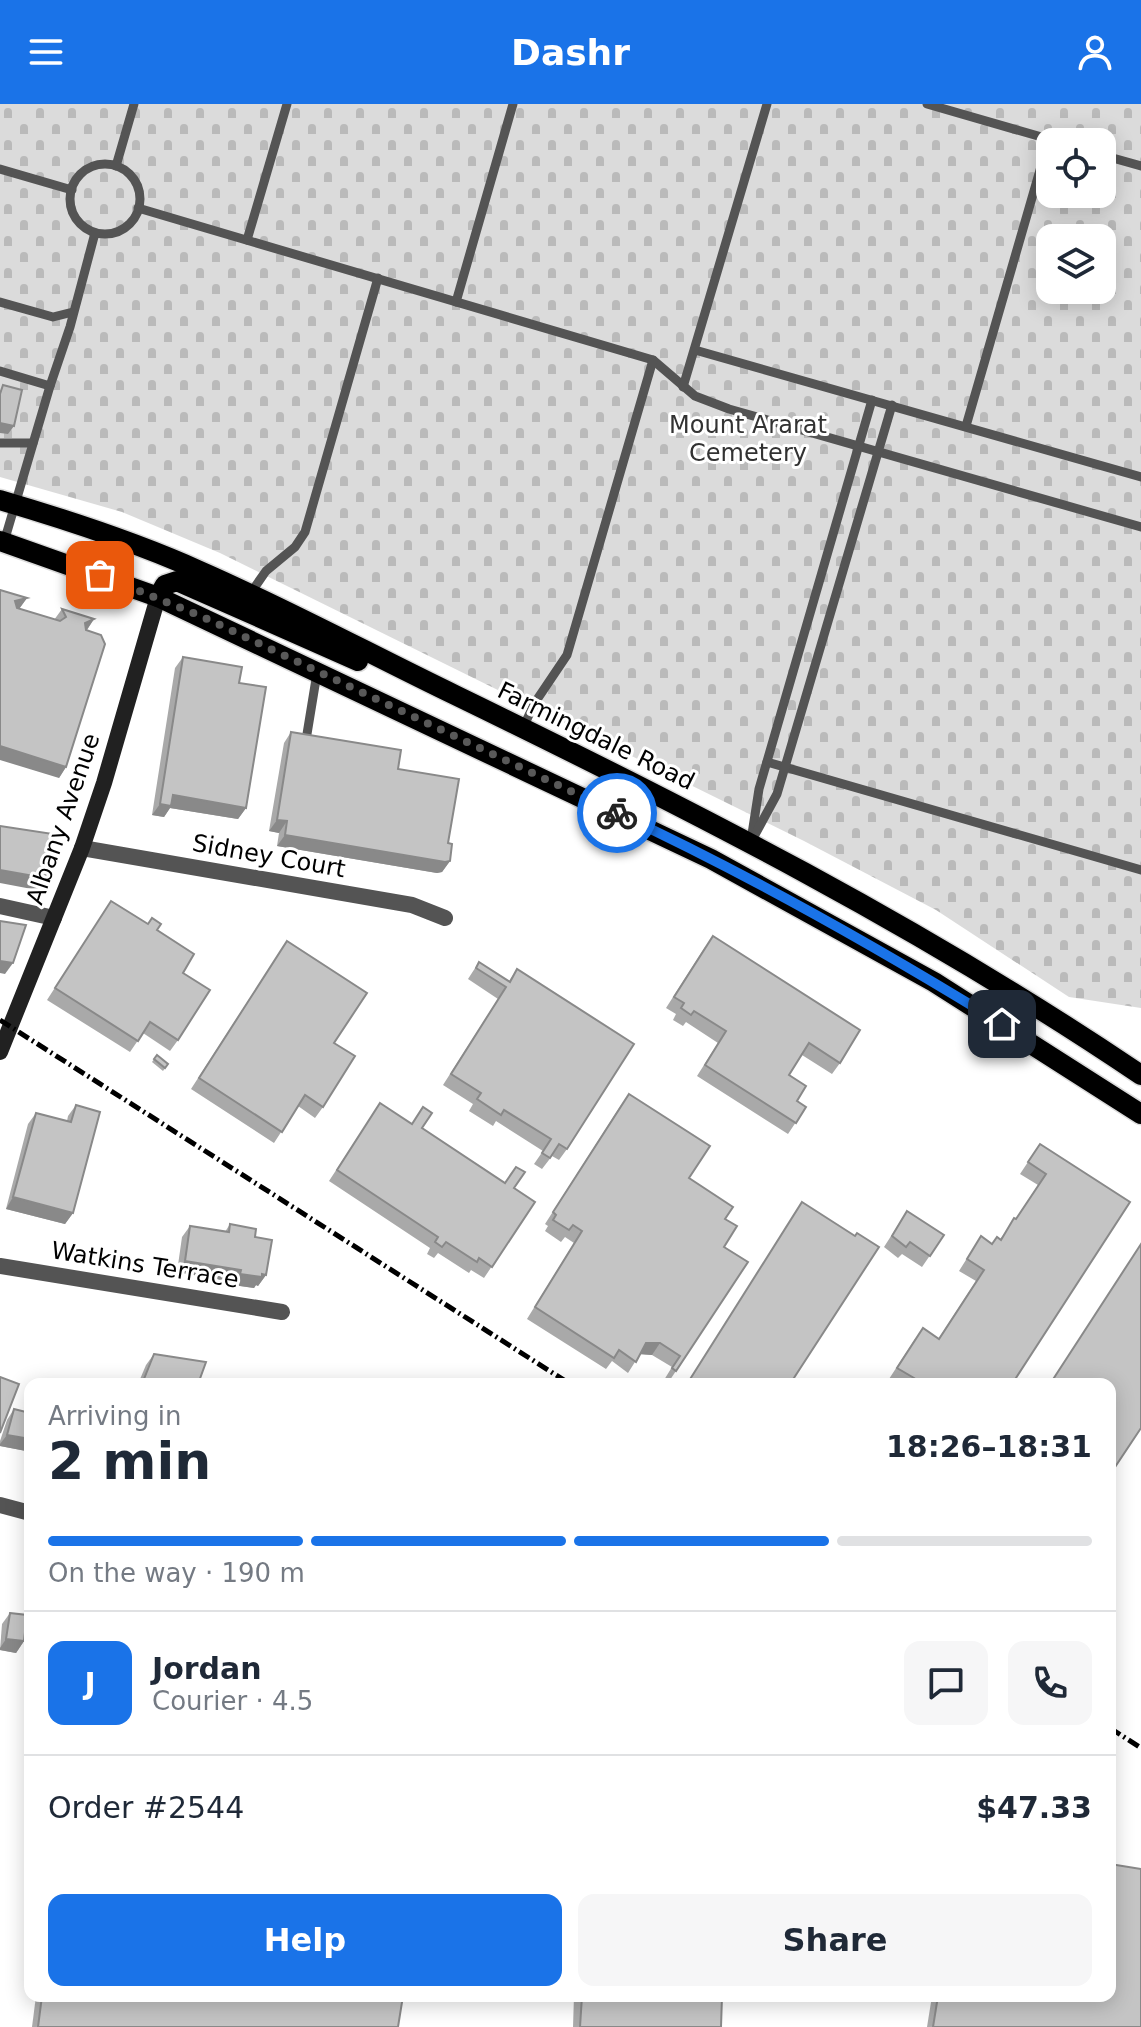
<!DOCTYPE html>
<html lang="en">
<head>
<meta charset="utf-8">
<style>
	:root { --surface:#fff; --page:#f6f6f7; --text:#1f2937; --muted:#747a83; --line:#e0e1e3; --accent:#1a73e8 }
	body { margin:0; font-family:"DejaVu Sans",sans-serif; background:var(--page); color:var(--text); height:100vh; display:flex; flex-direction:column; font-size:30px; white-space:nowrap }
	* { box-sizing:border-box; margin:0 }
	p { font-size:26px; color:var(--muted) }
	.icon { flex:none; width:44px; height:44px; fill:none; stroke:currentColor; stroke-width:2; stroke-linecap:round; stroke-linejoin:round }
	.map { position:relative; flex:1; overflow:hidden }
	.drawer { position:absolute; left:24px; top:1274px; width:1092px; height:624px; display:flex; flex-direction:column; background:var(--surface); border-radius:16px; box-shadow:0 4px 20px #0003 }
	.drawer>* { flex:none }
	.fabs { position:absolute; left:1036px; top:24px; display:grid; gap:16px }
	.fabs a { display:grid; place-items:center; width:80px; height:80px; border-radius:16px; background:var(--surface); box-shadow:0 4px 20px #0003; font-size:40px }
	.pin { position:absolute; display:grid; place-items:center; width:68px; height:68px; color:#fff; margin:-34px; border-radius:16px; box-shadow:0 4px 12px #0006 }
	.courier { position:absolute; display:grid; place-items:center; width:80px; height:80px; margin:-40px; border:6px solid #1a73e8; border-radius:50%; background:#fff; color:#222; box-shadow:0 2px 10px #0007 }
	.overview em { font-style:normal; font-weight:800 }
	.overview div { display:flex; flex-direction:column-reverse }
	.overview { display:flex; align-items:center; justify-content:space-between; height:136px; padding:0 24px }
	h1 { font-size:52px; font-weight:800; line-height:60px }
	.bar { display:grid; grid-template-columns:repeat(4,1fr); gap:12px 8px; align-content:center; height:96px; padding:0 24px }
	.bar i { height:10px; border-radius:6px; background:var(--line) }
	.bar .active { background:var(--accent) }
	.bar p { grid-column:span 4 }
	.line { display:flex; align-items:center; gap:20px; padding:0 24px; border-top:2px solid var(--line) }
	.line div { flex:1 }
	.round { display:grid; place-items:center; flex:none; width:84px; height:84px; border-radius:16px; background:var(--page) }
	.action { display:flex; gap:16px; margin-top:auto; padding:16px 24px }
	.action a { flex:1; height:92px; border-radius:16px; background:var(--accent); color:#fff; font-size:32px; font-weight:800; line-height:92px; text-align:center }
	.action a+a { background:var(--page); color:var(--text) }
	header { display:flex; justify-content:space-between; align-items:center; height:104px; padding:0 24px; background:var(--accent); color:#fff; font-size:36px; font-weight:800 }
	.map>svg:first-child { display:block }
</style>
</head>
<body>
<header><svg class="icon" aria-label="menu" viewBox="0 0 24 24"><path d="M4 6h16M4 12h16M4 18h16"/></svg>Dashr<svg class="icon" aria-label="person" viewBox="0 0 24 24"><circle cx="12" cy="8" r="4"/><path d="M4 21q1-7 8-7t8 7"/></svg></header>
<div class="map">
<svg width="1141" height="1923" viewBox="0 0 1141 1923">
	<defs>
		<pattern id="cemetery-stones" width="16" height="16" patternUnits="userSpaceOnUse" patternTransform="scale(2)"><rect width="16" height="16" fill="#dbdbdb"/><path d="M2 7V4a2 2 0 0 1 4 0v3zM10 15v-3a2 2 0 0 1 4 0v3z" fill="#bababa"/></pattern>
	</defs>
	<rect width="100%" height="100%" fill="#fff"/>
	<path fill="url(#cemetery-stones)" fill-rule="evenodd" d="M0 0H1141V904L1069 893 936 806 804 737 220 449 122 408 0 373ZM1050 38H1102V90H1050ZM1050 134H1102V186H1050Z"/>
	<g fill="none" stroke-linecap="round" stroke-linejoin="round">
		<defs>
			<g id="primary">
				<path d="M0 396C68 416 136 438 200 467 287 505 370 550 455 591 692 706 922 823 1141 971"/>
				<polyline points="0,437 158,493 711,755 934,878 1141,1010"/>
				<polyline points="158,493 165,481 177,477 358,557"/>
			</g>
		</defs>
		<use href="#primary" stroke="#dbdbdb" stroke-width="23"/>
		<g stroke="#545454" stroke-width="9">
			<polyline points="927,0 1059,38"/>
			<polyline points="1102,51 1141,62"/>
			<circle cx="105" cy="95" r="35"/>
			<polyline points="116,62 134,0"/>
			<polyline points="0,65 72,86"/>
			<polyline points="138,104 653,256 695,292 729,305 1141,423"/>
			<polyline points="247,136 287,0"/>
			<polyline points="0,198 53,213 73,208"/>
			<polyline points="456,198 513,0"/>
			<polyline points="695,246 1141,373"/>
			<polyline points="0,267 50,282"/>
			<polyline points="683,283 767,0"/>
			<polyline points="966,322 1049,35"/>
			<polyline points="0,339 33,339"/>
			<polyline points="4,438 50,282 70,223 95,129"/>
			<polyline points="250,490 266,467 295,443 305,428 378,174"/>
			<polyline points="523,624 534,600 567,551 653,256"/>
			<polyline points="307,630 317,569"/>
			<polyline points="767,658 1141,766"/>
			<polyline points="752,730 759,685 872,296"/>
			<polyline points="751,738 777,690 892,301"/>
		</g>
		<g stroke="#545454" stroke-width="16">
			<polyline points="82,744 412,801 445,814"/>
			<polyline points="0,802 54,814"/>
			<polyline points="0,1162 282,1208"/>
			<polyline points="0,1401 30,1409"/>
		</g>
		<polyline stroke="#212121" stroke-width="16" points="0,948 82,744 104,679 158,493"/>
		<use href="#primary" stroke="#000" stroke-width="20"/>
		<g stroke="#000" stroke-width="5" stroke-dasharray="12 4 2 4" stroke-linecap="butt">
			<polyline points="0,916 570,1280"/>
			<polyline points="1110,1624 1141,1644"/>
		</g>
	</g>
	<g fill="#a9a9a9">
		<polygon points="0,486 27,494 19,505 54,516 62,505 94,515 87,526 66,663 59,674"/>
		<polygon points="183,553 239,579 246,704 238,715 170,704 164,713 152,711 175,564"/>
		<polygon points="291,628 398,665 448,739 450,757 442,768 437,769 277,742 279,729 269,727 284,639"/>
		<polygon points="111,797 157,826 183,869 178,936 170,947 143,929 130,948 47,896"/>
		<polygon points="705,843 840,959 832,970 802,951 789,971 797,997 806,1003 788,1030 697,972 718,939 686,918 683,922 673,916 676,910 666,904"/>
		<polygon points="279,849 334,939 323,1003 315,1014 298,1002 274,1039 191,985"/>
		<polygon points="479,858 509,877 517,865 567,1045 559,1056 552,1052 542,1065 534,1060 543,1047 496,1017 493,1022 469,1007 473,1000 443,981 498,895 468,875"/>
		<polygon points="157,951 168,960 163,967 152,958"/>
		<polygon points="380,999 412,1020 422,1024 535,1098 484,1174 471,1166 469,1169 438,1149 434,1154 427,1150 430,1144 329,1077"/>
		<polygon points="76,1001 73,1109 65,1120 6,1105 28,1020 36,1009 67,1017 68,1012"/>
		<polygon points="621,1001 725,1115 724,1143 748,1158 668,1279 664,1276 672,1263 652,1251 640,1250 628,1269 612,1257 606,1265 527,1215 574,1139 565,1133 561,1138 545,1127 548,1122 545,1120"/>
		<polygon points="1040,1040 1130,1098 1012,1280 897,1280 889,1275 915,1235 939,1234 976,1177 959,1167 981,1132 992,1140 1000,1135 1016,1115 1038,1081 1020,1070"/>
		<polygon points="907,1107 944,1131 922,1163 902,1150 898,1154 884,1143"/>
		<polygon points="230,1120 255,1133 266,1171 258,1182 256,1181 254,1184 233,1181 233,1178 177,1168 182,1133 190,1122 225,1128"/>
		<polygon points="154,1250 198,1280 138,1280 146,1261"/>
		<polygon points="14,1305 30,1309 30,1341 26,1347 0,1342 0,1337 7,1316"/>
		<polygon points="10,1509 24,1537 16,1549 0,1546 2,1520"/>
		<polygon points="36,1892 403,1892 398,1923 32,1923"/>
		<polygon points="574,1892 722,1892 721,1923 573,1923"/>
		<polygon points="932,1892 1110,1892 1141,1923 927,1923"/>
	</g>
	<g fill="#898989">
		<polygon points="0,319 14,322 8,330 0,329"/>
		<polygon points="27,494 19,505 7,508 15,497"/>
		<polygon points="94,515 86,527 85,519"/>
		<polygon points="0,642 66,663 59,674 0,656"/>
		<polygon points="173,691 246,704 238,715 170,704 164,713 152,711 160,700"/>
		<polygon points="277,716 287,717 279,729 269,727"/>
		<polygon points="285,731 450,757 442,768 437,769 277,742"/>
		<polygon points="0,766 45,774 37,786 0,779"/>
		<polygon points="0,857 13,859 5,870 0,869"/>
		<polygon points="13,1093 73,1109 65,1120 6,1105"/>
		<polygon points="185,1157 241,1166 233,1178 177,1168"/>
		<polygon points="240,1170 262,1170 266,1171 258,1182 256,1181 254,1184 233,1181"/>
		<polygon points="646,1239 660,1239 652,1251 638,1250"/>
		<polygon points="7,1331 30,1335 30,1341 26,1347 0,1342 0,1340"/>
		<polygon points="6,1535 24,1537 16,1549 0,1546 0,1544"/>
	</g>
	<g fill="#c4c4c4" stroke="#898989" stroke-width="2">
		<polygon points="3,281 22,286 14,322 0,319 0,290"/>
		<polygon points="0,486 27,494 15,497 17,504 60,517 66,513 62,505 94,515 85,519 86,526 101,531 105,540 66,663 0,642"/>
		<polygon points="183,553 242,563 239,579 266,583 246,704 173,691 171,702 160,700"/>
		<polygon points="291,628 401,646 398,665 459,675 448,739 452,740 450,757 445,758 285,731 287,717 277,716"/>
		<polygon points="0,722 53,730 45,774 0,766"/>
		<polygon points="111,797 148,820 152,814 161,820 157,826 194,850 183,869 210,886 178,936 150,918 138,937 55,884"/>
		<polygon points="0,817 26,821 13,859 0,857"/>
		<polygon points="713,832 860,926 840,959 809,939 789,971 806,982 797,997 806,1003 796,1019 705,961 726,927 694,907 691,911 681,904 684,899 674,893"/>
		<polygon points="287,837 367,889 334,939 355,952 323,1003 305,991 282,1028 199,974"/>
		<polygon points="479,858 510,878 517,865 634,940 567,1045 559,1040 550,1054 542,1049 551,1035 504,1006 501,1011 477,995 481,989 451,970 506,883 476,864"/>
		<polygon points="157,951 168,960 165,964 154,955"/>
		<polygon points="629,990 710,1042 689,1074 733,1103 725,1115 737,1122 724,1143 748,1158 676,1267 672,1264 680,1252 660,1239 646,1239 636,1258 619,1246 614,1254 535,1203 582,1127 573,1121 569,1126 553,1116 556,1111 553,1108"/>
		<polygon points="380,999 412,1020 423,1003 432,1009 422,1024 505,1079 516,1063 525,1068 514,1084 535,1098 492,1163 479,1154 477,1158 446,1138 442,1143 435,1138 438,1133 337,1066"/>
		<polygon points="76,1001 100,1008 73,1109 13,1093 36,1009 71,1018"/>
		<polygon points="1040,1040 1130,1098 1012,1280 910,1280 914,1274 897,1264 923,1224 939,1235 984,1166 967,1155 981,1132 992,1140 997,1133 1001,1136 1014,1114 1016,1115 1046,1070 1028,1058"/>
		<polygon points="802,1098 855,1132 857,1129 879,1143 790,1280 687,1280"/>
		<polygon points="907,1107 944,1131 930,1152 910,1138 906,1143 892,1132"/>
		<polygon points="230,1120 256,1125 255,1133 272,1136 266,1171 262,1170 262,1173 240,1170 241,1166 185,1157 190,1122 229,1128"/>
		<polygon points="1141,1140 1141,1324 1113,1366 1110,1364 1110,1280 1050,1280"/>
		<polygon points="154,1250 206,1258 198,1280 142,1280"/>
		<polygon points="0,1273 19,1280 0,1329"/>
		<polygon points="14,1305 30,1309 30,1335 7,1331"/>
		<polygon points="10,1509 27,1511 24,1537 6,1535"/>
		<polygon points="1110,1760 1141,1765 1141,1923 933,1923 938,1892 1110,1892"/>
		<polygon points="42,1892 403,1892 398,1923 38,1923"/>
		<polygon points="582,1892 722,1892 721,1923 580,1923"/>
	</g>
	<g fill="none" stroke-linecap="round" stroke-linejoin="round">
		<polyline stroke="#595959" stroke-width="8" stroke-dasharray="0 14.4" points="100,471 203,513 617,709"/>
		<path stroke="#1a73e8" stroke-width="10" d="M617 709C750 771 877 843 1002 920"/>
	</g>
	<g text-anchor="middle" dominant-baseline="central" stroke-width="6" stroke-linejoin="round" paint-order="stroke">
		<g font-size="24" fill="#323232" stroke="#fff">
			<text x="748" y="321">Mount Ararat<tspan x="748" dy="28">Cemetery</tspan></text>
		</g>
		<g font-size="24" fill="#000" stroke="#fff">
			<text transform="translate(596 632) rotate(26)">Farmingdale Road</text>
			<text transform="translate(63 715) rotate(-71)">Albany Avenue</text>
			<text transform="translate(269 752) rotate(10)">Sidney Court</text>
			<text transform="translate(145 1161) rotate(9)">Watkins Terrace</text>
		</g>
	</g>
</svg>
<div class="fabs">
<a><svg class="icon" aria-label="locate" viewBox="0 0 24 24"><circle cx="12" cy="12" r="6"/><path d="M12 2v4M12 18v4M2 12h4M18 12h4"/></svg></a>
<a><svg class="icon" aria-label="layers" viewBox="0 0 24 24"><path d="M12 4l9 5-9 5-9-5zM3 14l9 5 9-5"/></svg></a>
</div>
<div class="pin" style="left:100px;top:471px;background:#ea580c"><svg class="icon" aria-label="bag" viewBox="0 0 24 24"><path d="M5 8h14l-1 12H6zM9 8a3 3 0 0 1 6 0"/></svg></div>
<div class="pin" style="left:1002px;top:920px;background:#1f2937"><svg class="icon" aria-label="home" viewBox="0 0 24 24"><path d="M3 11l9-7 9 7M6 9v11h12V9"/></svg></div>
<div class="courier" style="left:617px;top:709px"><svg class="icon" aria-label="bike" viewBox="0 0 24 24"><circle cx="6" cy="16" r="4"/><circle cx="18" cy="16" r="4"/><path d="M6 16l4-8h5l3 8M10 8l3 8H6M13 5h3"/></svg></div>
<section class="drawer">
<div class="overview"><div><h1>2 min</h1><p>Arriving in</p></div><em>18:26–18:31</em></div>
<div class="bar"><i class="active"></i><i class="active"></i><i class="active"></i><i></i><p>On the way · 190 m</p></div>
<div class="line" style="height:144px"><b class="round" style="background:var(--accent);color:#fff">J</b><div><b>Jordan</b><p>Courier · 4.5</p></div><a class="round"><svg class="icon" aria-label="chat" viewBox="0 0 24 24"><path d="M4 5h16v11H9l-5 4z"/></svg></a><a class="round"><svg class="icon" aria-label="phone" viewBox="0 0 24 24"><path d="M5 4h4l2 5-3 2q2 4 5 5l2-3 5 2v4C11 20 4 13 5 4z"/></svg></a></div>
<div class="line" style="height:104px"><div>Order #2544</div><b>$47.33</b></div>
<div class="action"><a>Help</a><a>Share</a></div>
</section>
</div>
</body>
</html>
